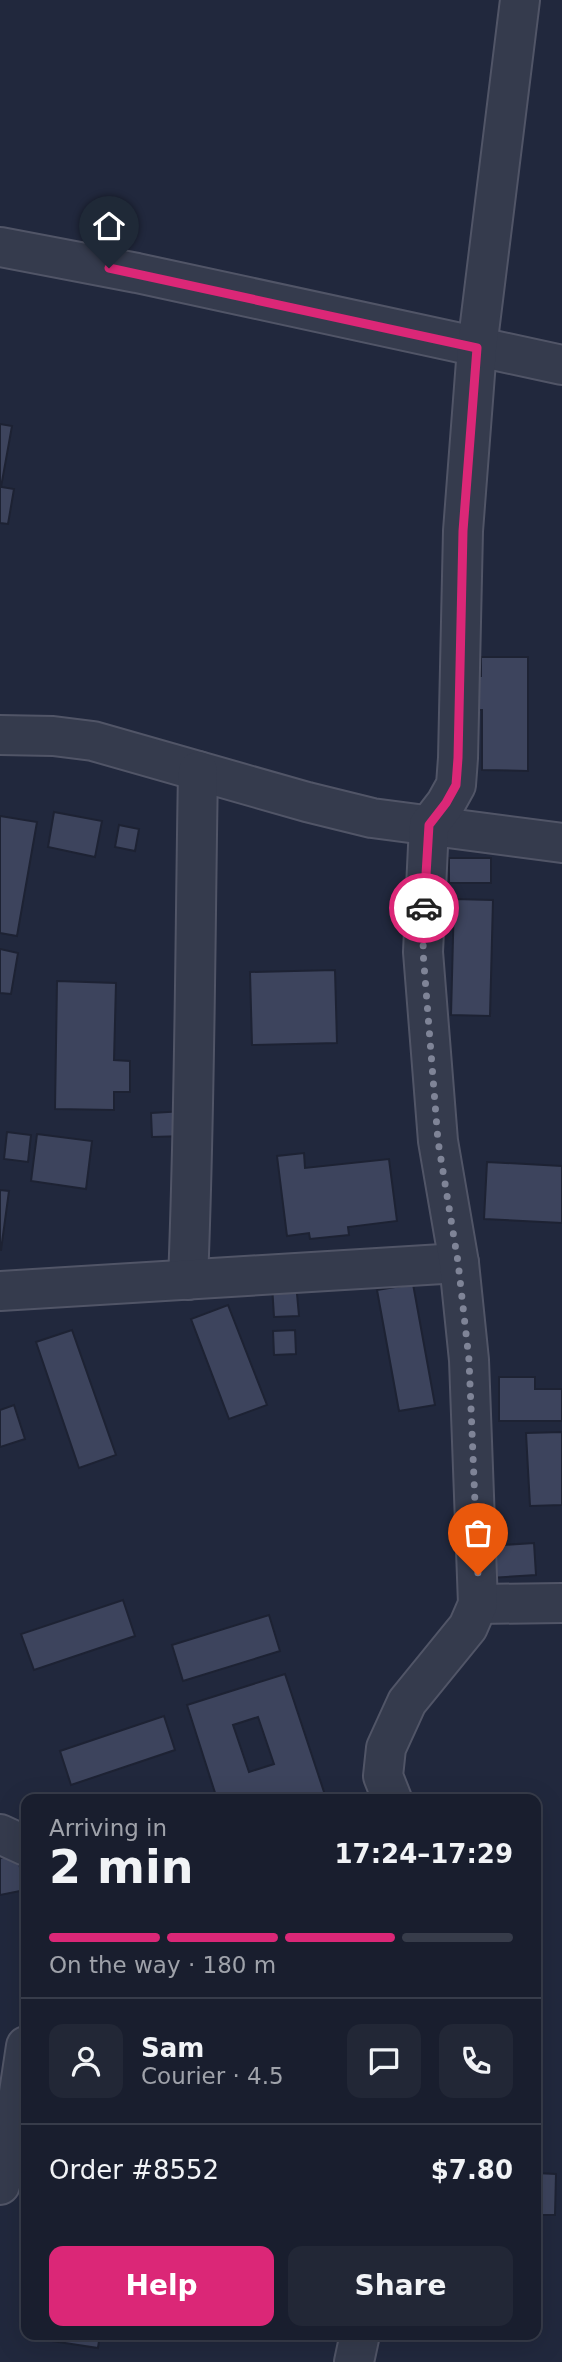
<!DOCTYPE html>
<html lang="en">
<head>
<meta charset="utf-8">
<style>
	:root { --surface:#191e2e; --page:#222736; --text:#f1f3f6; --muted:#9fa2aa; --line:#373c4a; --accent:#db2777 }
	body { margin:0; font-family:"DejaVu Sans",sans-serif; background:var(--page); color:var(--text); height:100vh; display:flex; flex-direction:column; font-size:26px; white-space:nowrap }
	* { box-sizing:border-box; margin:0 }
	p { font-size:23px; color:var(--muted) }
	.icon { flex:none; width:38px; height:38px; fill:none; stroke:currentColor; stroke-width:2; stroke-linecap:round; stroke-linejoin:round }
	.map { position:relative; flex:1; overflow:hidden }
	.sheet { position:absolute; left:21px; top:1794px; width:520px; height:546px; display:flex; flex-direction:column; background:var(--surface); border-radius:14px; box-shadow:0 7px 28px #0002,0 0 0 2px var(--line) }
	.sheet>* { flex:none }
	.pin { position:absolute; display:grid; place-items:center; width:60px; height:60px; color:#fff; margin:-72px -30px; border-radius:50% 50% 50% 0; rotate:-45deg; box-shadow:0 0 7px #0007 }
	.pin .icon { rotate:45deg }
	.courier { position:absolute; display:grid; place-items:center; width:70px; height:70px; margin:-35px; border:5px solid #db2777; border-radius:50%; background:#fff; color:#222; box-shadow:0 2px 9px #0007 }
	.headline em { font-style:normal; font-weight:600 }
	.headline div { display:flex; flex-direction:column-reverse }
	.headline { display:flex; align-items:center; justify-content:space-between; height:119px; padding:0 28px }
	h1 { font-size:46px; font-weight:600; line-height:52px }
	.bar { display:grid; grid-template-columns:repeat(4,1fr); gap:10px 7px; align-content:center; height:84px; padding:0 28px }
	.bar i { height:9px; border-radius:5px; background:var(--line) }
	.bar .active { background:var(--accent) }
	.bar p { grid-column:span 4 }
	.line { display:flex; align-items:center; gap:18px; padding:0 28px; border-top:2px solid var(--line) }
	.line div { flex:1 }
	.round { display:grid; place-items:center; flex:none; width:74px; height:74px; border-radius:14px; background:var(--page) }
	.primary-button { display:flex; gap:14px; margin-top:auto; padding:14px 28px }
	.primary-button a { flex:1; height:80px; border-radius:14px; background:var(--accent); color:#fff; font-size:28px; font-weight:600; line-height:80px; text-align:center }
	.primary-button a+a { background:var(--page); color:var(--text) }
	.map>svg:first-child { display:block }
</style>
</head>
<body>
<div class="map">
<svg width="562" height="2362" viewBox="0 0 562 2362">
	<rect width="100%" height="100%" fill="#21283d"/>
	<g fill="#3d445d" stroke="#1d2233" stroke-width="2" fill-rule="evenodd">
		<polygon points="0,424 12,426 1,487 14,489 8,524 0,523"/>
		<polygon points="481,657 528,657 528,771 482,770 482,710 470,710 470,676 481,676"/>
		<polygon points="54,812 102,821 95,857 48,847"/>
		<polygon points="0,816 37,822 17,936 0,933"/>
		<polygon points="119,825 139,829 135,851 115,847"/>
		<rect x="449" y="858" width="42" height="25"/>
		<polygon points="454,899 493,900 490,1016 451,1015"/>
		<polygon points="0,949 18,953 11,994 0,993"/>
		<polygon points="335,970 337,1043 252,1045 250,972"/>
		<polygon points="57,981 116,983 114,1060 130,1061 130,1092 114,1092 114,1110 55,1109"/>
		<polygon points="185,1111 186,1136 152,1137 151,1113"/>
		<polygon points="7,1132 31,1135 28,1162 4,1159"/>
		<polygon points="37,1134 92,1141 86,1189 31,1181"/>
		<polygon points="304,1153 305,1168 389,1159 397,1221 348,1227 349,1235 310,1239 309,1233 287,1236 277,1156"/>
		<polygon points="487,1162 562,1166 562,1223 484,1219"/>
		<polygon points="0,1190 9,1191 1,1250 0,1250"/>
		<polygon points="296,1283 299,1316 274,1317 272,1285"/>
		<polygon points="413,1284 435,1405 399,1411 377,1290"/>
		<polygon points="228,1305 267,1405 229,1419 191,1319"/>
		<polygon points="72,1330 116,1455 79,1468 36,1342"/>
		<polygon points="295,1330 296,1354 274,1355 273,1331"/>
		<polygon points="499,1377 535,1377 535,1389 562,1389 562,1421 499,1421"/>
		<polygon points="14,1405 25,1439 0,1447 0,1410"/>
		<polygon points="562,1432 562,1505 530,1506 526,1433"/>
		<polygon points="534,1543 536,1575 489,1578 486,1546"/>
		<polygon points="123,1600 135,1636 34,1670 21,1634"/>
		<polygon points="269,1615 280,1651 183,1681 172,1645"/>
		<path d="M285 1674 326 1798 217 1799 187 1705ZM258 1717 274 1764 249 1772 233 1725Z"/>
		<polygon points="164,1716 175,1750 71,1785 60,1751"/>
		<polygon points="17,1854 25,1890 0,1895 0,1858"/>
		<polygon points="536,2173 556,2174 555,2215 536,2215"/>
		<polygon points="23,2296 26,2296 26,2322 20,2322"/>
		<polygon points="33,2334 100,2334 98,2348 32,2338"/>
	</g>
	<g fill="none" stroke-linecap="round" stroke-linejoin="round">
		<defs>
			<g id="minor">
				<polyline points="0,247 137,273 562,365"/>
				<polyline points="0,735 53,736 93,741 307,802 372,818 562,843"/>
				<path d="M188 1280C195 1110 195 941 198 771"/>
				<polyline points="0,1291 459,1263"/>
				<polyline points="478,1604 562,1603"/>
				<polyline points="392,1799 383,1776 386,1748 407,1702 468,1627 478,1604 469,1360 459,1263 438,1141 423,952 429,825 446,803 456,785 458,758 463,531 477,348 520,0"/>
				<polyline points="0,1834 26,1846"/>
				<polyline points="0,2185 11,2146 26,2046"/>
				<polyline points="354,2362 360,2334"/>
			</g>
		</defs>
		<use href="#minor" stroke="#515567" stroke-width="42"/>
		<use href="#minor" stroke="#353b4d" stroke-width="38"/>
	</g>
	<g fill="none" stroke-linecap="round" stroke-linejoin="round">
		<polyline stroke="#7f8497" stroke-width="7" stroke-dasharray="0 12.6" points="424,908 423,952 438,1141 458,1262 469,1360 478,1575"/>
		<polyline stroke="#db2777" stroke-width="9" points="109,268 477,348 463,531 458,758 456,785 446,803 429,825 424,908"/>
	</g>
</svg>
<div class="pin" style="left:478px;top:1575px;background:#ea580c"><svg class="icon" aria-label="bag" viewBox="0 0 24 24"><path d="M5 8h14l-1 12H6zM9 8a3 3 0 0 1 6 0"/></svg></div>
<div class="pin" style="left:109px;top:268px;background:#1f2937"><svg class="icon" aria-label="home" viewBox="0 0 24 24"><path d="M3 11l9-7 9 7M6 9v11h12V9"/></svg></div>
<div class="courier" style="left:424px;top:908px"><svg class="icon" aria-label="car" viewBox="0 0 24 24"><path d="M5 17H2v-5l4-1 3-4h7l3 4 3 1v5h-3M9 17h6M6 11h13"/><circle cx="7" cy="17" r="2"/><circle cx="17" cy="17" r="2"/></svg></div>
<section class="sheet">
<div class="headline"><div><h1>2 min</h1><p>Arriving in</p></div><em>17:24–17:29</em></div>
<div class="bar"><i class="active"></i><i class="active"></i><i class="active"></i><i></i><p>On the way · 180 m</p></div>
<div class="line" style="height:126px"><a class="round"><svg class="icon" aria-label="person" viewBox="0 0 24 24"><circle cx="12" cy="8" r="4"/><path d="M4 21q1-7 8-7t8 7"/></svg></a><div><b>Sam</b><p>Courier · 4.5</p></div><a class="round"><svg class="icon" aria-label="chat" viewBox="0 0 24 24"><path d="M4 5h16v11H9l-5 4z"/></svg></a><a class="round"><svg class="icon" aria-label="phone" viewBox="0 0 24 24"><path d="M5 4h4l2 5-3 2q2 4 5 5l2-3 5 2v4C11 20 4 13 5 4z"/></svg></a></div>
<div class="line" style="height:91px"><div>Order #8552</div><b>$7.80</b></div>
<div class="primary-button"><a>Help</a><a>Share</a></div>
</section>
</div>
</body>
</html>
